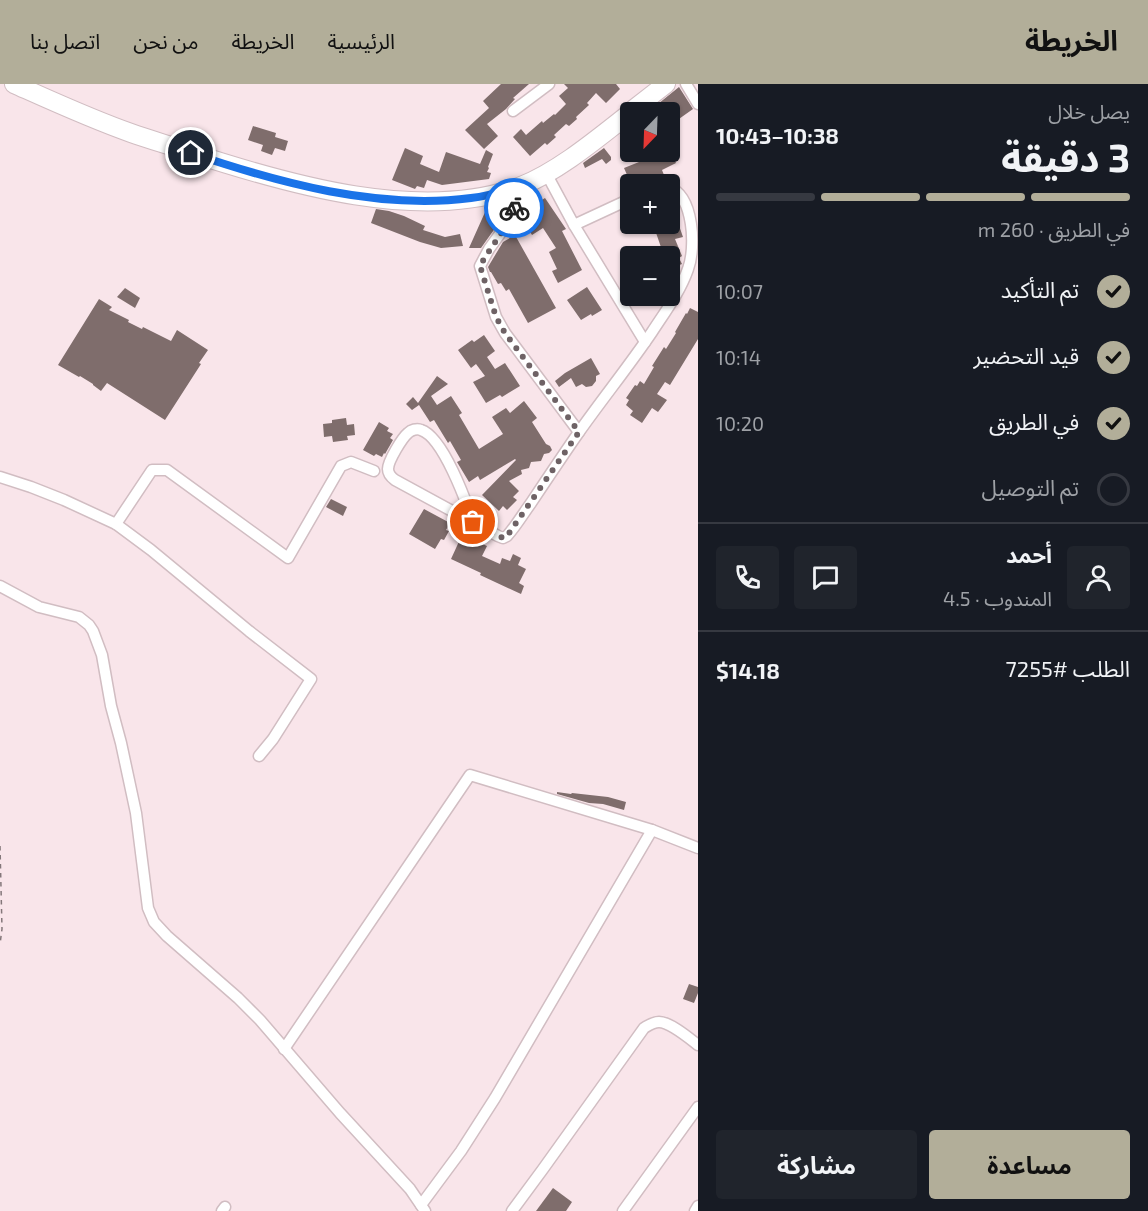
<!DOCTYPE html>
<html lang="ar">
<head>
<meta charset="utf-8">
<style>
	:root { --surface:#171b24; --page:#20242c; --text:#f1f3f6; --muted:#9ea1a6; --line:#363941; --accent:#b2ae99 }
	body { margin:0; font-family:"Exo 2","Noto Sans Arabic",sans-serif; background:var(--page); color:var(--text); direction:rtl; height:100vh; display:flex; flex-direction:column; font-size:22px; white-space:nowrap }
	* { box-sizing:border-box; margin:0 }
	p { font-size:20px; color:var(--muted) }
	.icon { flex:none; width:33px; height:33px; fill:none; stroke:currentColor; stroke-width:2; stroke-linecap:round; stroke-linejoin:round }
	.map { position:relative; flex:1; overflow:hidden; direction:ltr }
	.sheet { display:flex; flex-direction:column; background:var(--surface); width:450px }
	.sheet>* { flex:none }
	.needle { width:39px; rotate:203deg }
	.buttons { position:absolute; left:620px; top:18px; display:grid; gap:12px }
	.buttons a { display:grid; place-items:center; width:60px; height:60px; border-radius:6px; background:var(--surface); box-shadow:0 2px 4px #0004; font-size:30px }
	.pin { position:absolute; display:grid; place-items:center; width:51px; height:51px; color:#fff; margin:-26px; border:3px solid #fff; border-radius:50%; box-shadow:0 2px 6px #0007 }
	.courier { position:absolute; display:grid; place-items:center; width:60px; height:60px; margin:-30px; border:4px solid #1a73e8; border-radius:50%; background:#fff; color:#222; box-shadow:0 2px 8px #0007 }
	.head em { font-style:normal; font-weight:700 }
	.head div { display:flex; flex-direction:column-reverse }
	.head { display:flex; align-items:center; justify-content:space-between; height:102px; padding:0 18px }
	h1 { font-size:39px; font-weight:700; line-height:45px }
	.bar { display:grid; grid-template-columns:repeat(4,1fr); gap:9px 6px; align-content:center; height:72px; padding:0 18px }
	.bar i { height:8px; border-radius:4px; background:var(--line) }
	.bar .on { background:var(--accent) }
	.bar p { grid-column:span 4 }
	.line { display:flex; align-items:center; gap:15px; padding:0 18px; border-top:2px solid var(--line) }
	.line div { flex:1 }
	.round { display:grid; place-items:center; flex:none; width:63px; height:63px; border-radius:6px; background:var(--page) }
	ol { padding:0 18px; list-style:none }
	li { display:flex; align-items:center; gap:18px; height:66px }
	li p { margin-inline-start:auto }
	li .icon { padding:6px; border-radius:50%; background:var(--accent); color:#111; stroke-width:4 }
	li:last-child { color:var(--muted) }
	li i { width:33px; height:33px; border:3px solid var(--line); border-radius:50% }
	.primary-button { display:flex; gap:12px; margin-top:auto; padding:12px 18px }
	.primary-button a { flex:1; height:69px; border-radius:6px; background:var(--accent); color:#111; font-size:24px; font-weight:700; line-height:69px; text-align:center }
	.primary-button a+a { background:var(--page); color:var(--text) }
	header { display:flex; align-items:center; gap:36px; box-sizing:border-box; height:84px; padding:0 30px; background:var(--accent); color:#111 }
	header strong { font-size:28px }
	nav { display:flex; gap:33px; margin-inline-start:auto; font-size:21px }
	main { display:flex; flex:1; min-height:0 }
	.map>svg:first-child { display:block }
</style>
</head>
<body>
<header>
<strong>الخريطة</strong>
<nav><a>الرئيسية</a><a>الخريطة</a><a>من نحن</a><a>اتصل بنا</a></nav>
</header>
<main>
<section class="sheet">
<div class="head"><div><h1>3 دقيقة</h1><p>يصل خلال</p></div><em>10:38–10:43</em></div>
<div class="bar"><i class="on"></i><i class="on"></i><i class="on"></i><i></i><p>في الطريق · 260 m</p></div>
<ol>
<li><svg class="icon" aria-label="check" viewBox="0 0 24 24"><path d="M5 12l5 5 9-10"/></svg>تم التأكيد<p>10:07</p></li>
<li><svg class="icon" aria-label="check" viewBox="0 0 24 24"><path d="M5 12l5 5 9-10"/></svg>قيد التحضير<p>10:14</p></li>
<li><svg class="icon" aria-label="check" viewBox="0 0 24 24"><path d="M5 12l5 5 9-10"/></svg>في الطريق<p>10:20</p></li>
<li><i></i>تم التوصيل</li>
</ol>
<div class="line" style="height:108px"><a class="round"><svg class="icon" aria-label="person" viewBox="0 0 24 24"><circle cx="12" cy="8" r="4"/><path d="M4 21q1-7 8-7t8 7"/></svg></a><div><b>أحمد</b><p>المندوب · 4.5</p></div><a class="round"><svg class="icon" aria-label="chat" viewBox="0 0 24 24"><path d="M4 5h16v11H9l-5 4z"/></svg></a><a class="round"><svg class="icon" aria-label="phone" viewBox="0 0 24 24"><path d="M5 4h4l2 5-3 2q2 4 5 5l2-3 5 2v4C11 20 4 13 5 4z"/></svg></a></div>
<div class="line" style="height:78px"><div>الطلب #7255</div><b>$14.18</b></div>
<div class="primary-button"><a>مساعدة</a><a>مشاركة</a></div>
</section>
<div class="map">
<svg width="698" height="1127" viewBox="0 0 698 1127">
	<rect width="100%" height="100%" fill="#f9e5ea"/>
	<g fill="#7f6d6c">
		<polygon points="501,0 529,0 513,14 515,15 506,25 487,40 498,52 484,65 465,46 489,24 483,17"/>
		<polygon points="564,0 616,0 620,5 606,19 596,9 587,19 589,21 576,33 577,35 569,42 566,40 554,51 556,53 547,61 545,59 530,72 513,53 521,45 526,51 542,37 543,39 554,30 555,31 566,20 559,12 568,4"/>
		<polygon points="679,3 693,25 669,42 669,28 648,28"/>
		<polygon points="253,42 276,49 275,53 288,57 285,67 275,64 272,71 261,67 263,61 248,56"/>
		<polygon points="405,64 423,72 420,80 439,88 446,68 480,80 486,66 493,70 488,83 489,84 487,88 491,89 489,95 442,101 427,96 424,104 417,102 415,105 392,96"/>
		<polygon points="604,64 611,73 611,76 606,80 602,75 585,84 583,79"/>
		<polygon points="664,68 671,68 676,79 662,86 664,91 648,98 649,100 631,100 624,84"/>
		<polygon points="669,112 674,116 680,131 676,133 683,153 675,155 682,172 679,174 682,180 677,182 679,187 678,190 669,194 669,172 664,172 653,140 669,140"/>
		<polygon points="545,114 566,145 562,147 582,186 558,199 552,187 557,185 549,168 556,164 543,144 532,151 529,146 522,152 515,142 519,131"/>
		<polygon points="504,121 507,122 503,133 481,164 469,164 486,126 489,127"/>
		<polygon points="376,125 389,127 404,132 425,142 423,146 445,153 460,150 463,162 441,164 420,158 371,139"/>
		<polygon points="515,151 556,224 528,239 509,205 506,207 501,199 498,200 491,188 490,188 488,183 503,158"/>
		<polygon points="587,203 602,226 592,232 591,230 581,236 567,216"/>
		<polygon points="125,204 140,214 135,224 117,213"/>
		<polygon points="99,215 112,223 109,226 129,236 128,238 142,245 143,243 171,257 177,246 208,266 199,279 201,280 165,336 107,299 101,307 93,301 93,300 80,292 79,293 58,281"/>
		<polygon points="690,224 698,228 698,255 670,301 665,298 657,310 667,316 658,328 652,324 642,339 630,331 633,327 626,321 629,316 626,314 635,301 637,302 640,297 644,300 654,283 652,282 664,263 666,265 676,249 675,248 686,229 687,230"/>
		<polygon points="484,251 495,267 487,273 495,285 505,279 520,302 502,313 500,311 486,319 473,298 485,292 476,280 471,284 458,266 472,256 474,258"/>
		<polygon points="591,274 600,290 596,292 596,297 592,302 586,303 582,300 576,303 571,294 559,303 555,297 565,289"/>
		<polygon points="437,292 448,300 431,312 437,321 451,312 462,329 459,331 479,365 503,350 492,333 506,324 510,329 524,317 537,334 532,338 546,360 550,362 552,366 549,369 544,370 541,377 531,378 529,384 521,386 522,390 509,397 519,407 513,413 517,416 507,426 503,422 499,427 482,411 516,376 515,375 480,396 478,392 469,398 457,378 461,376 450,357 448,359 434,336 430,338 419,321 412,326 406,320 413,313 418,319"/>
		<polygon points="346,334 347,341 354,340 355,351 347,352 348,356 333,358 332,352 324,353 323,340 332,339 332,336"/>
		<polygon points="379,338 389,344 387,347 393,350 390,354 393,356 385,370 384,369 382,373 376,370 374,372 363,366"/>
		<polygon points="331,415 347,423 343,432 326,423"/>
		<polygon points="424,425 450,439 446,446 449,447 444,456 441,455 435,465 409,450"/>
		<polygon points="462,451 487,462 482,472 500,480 502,474 510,477 513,470 521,474 518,481 526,485 519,499 524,502 521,510 480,491 481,489 451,475"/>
		<polygon points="557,708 571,710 572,709 608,713 626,718 624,726 603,720 589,719 557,710"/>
		<polygon points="689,900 698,903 698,909 694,919 683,915"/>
		<polygon points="553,1104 572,1118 566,1127 536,1127"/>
	</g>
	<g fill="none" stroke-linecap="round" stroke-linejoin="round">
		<defs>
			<g id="street">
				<polyline points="686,0 698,20"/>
				<polyline points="513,27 549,0"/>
				<polyline points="546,89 574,141 645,258"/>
				<polyline points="521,102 510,136 489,165 480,182 496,233 505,249 579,348"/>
				<polyline points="574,141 630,115"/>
				<polyline points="0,393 31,403 64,416 116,440 151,466 249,547 311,595 273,655 259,672"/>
				<path d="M473 438C466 417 443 353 421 346 417 344 411 346 408 349 402 354 388 377 388 385 388 390 391 393 395 396L498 452 503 454 507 452C516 442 523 430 531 419 547 395 563 371 579 348 603 314 629 282 652 248 665 228 680 208 688 185 696 164 694 112 669 103"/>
				<polyline points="116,440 152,386 167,386 288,474 341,382 351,378 374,387"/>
				<polyline points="0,502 39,523 79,533 89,541 93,547 102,571 111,622 121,659 136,729 148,824 154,838 167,852 238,914 260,936 340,1029 410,1105 425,1127"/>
				<polyline points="284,965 470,691 652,746 698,764"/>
				<polyline points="421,1121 461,1067 495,1014 652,746"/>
				<polyline points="222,1127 225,1123"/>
				<path d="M512 1127 543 1085 644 944C649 941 653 938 659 938 670 938 689 954 698 961"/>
				<polyline points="623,1127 698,1023"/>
				<polyline points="695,1127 698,1122"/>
			</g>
			<g id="primary">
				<path d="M14 0C52 17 91 35 131 49 151 56 172 62 192 69 287 100 423 140 521 102 559 87 598 54 630 29"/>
				<polyline points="630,28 666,0"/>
			</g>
		</defs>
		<use href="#street" stroke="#d1bdc2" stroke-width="13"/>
		<use href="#primary" stroke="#d1bdc2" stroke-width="20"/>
		<polyline stroke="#84777a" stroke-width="1.5" stroke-dasharray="4.5 4.5" stroke-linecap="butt" points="0,762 2,845 0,860"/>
		<use href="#street" stroke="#fff" stroke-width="10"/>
		<use href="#primary" stroke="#fff" stroke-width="18"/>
	</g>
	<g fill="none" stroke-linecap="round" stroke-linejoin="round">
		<path stroke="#6e6265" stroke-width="6" stroke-dasharray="0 10.8" d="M473 438 500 453 505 454 507 452 579 348 505 249 496 233 480 182C490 163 508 144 514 124"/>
		<path stroke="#1a73e8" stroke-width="8" d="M191 69C279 99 378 126 471 114 488 112 505 107 521 102L514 124"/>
	</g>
</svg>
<div class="buttons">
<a><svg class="needle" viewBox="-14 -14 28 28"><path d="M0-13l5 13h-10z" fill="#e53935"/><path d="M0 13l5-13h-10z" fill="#9ea1a6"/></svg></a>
<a>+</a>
<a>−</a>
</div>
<div class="pin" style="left:473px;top:438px;background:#ea580c"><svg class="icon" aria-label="bag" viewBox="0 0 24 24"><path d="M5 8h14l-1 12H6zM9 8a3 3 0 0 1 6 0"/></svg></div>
<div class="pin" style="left:191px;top:69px;background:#1f2937"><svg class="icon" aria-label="home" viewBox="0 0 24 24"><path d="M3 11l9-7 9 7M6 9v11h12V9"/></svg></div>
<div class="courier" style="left:514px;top:124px"><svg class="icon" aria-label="bike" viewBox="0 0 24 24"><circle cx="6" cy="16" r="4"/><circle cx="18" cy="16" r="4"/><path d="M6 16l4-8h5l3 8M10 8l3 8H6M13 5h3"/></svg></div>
</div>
</main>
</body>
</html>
